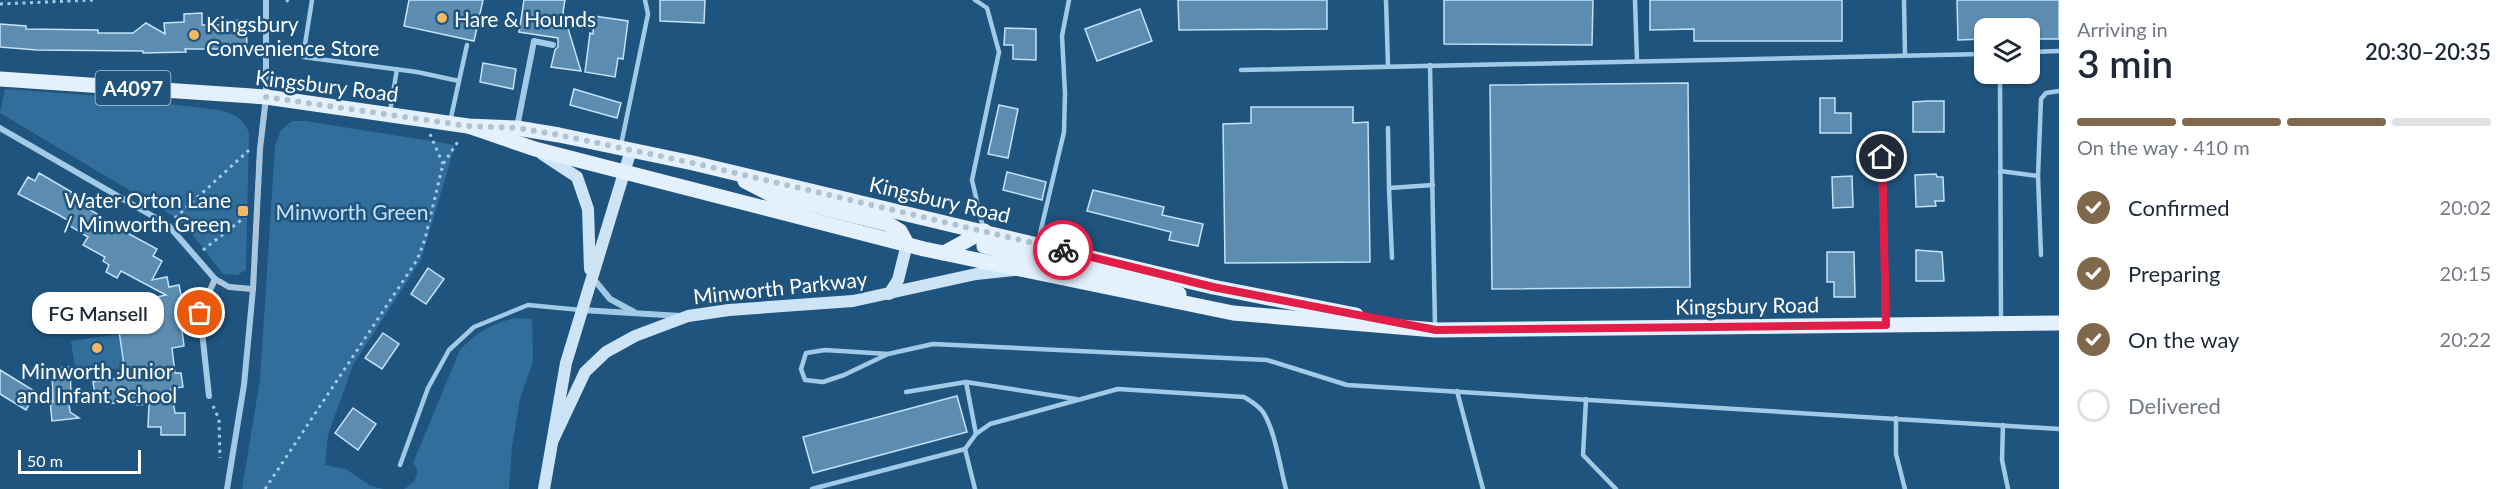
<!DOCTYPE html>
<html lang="en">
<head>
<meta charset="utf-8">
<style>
	:root { --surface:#fff; --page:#f2f2f3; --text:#1f2937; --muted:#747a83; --line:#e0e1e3; --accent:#80694a }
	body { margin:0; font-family:Lato,sans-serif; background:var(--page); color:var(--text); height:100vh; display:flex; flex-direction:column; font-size:22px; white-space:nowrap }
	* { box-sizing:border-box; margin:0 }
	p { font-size:20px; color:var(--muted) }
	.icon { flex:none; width:33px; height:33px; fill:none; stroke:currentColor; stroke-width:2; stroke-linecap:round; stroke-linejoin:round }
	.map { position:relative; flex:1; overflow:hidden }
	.side { display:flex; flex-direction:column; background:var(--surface); width:450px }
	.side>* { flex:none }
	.buttons { position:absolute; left:1974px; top:18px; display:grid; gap:12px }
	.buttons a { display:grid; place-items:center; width:66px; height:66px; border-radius:12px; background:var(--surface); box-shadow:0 2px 4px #0004; font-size:30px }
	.scale { position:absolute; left:18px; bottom:15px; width:123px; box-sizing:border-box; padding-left:6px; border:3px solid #fff; border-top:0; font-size:16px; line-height:21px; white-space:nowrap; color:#fff; -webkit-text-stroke:4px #1f547e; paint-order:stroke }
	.pin { position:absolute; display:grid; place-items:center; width:51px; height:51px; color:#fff; margin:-26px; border:3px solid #fff; border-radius:50%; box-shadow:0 2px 6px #0007 }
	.courier { position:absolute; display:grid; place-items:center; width:60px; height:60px; margin:-30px; border:4px solid #e11d48; border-radius:50%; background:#fff; color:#222; box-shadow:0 2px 8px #0007 }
	.bubble { position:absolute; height:42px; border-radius:18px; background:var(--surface); box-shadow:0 2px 4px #0004; font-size:20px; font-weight:600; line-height:42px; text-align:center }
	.head em { font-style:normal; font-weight:600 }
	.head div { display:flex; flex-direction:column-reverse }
	.head { display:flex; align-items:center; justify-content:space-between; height:102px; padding:0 18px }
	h1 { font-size:39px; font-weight:600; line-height:45px }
	.bar { display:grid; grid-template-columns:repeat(4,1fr); gap:9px 6px; align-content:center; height:72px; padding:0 18px }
	.bar i { height:8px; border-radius:4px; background:var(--line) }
	.bar .on { background:var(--accent) }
	.bar p { grid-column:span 4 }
	ol { padding:0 18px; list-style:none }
	li { display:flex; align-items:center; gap:18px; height:66px }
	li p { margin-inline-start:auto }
	li .icon { padding:6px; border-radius:50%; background:var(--accent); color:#fff; stroke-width:4 }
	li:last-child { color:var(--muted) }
	li i { width:33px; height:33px; border:3px solid var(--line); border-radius:50% }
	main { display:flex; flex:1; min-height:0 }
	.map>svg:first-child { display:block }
</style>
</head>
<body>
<main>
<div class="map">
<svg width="2059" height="489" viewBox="0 0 2059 489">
	<rect width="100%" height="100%" fill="#1f547e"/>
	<g fill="#316e9c">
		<path d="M5 89 101 96 219 110C234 114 244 118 249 133L246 270 237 275 223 274 189 230 171 215 0 113Z"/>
		<polygon points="292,121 306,121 455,145 421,260 353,365 328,435 325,465 346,469 371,486 384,489 242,489 260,380 275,146 281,130"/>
		<path d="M515 318 532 319 533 362 520 398 512 447 509 489H404L414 482 418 471 413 463 460 350C476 332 492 324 515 318Z"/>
		<polygon points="120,334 124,368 76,374 71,341"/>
	</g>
	<g fill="#5c8db1" stroke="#c5e1f6" stroke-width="1.5">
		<polygon points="409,0 483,0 474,41 404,26"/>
		<polygon points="524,0 565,0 563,12 581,71 551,67 555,50 558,47 558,38 519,32"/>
		<polygon points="660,0 705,0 704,23 660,21"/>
		<polygon points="1178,0 1327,0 1327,29 1179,30"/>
		<polygon points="1444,0 1593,0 1592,45 1444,44"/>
		<polygon points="1650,0 1842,0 1842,41 1694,41 1694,29 1650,30"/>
		<polygon points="1957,0 2059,0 2059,39 2030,39 2030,28 1984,28 1984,39 1958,40"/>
		<polygon points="1140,9 1152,41 1097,61 1085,29"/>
		<polygon points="202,13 202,25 227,25 227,21 246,20 247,49 185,49 186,52 143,53 143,51 37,50 0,47 0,24 26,26 26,29 98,30 98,33 133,33 146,23 165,34 164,23 184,22 184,14"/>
		<polygon points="594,16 628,21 623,59 618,58 615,77 585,72 590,33 593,34"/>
		<polygon points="1005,28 1036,29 1036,60 1013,59 1013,45 1004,45"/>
		<polygon points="483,63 516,69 513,89 480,82"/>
		<polygon points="1688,83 1690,287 1492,289 1490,85"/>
		<polygon points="574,89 621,103 617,118 570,105"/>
		<polygon points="1820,98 1835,98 1835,113 1851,113 1851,133 1820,133"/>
		<polygon points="1928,101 1944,101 1944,132 1913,132 1913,102"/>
		<polygon points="999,105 1018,109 1008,158 988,154"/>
		<polygon points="1251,107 1353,107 1353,123 1368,122 1370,262 1225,263 1223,124 1251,123"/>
		<polygon points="1007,172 1046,182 1042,200 1003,190"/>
		<polygon points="39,173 92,204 89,209 97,214 96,216 157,249 153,256 162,261 152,280 167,277 169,287 179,285 183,304 179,306 184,346 172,348 175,373 181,373 183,387 171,389 175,413 185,413 185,435 161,435 161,427 148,427 149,404 137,405 136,400 107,404 106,393 95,395 93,382 119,378 118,373 125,372 119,331 134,329 129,303 166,295 121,271 117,278 106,272 109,265 103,261 105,257 83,245 88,237 70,226 71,222 57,214 18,194 28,177 35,181"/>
		<polygon points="1936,174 1937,177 1943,177 1944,201 1935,201 1936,206 1916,207 1915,175"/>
		<polygon points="1852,176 1853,207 1833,208 1832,177"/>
		<polygon points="1093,190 1164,207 1162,215 1203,224 1198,246 1169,240 1171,232 1087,211"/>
		<polygon points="1916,250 1942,252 1944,281 1916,281"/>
		<polygon points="1827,252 1854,252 1855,297 1834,297 1834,282 1827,282"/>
		<polygon points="428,268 444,279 426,304 411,294"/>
		<polygon points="383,333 399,344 382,369 365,358"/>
		<polygon points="70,367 71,394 68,394 70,412 79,418 52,421 50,400 53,402 52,368"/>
		<polygon points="0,370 36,392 26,410 0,394"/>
		<polygon points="957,396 967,432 813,473 803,437"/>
		<polygon points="353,408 376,424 358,450 335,433"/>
	</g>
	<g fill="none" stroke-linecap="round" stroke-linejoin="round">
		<g stroke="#a2cae7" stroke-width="3" stroke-dasharray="3 4.5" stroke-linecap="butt">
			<polyline points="286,0 291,3"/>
			<polyline points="0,4 93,0"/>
			<polyline points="430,134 443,164"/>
			<polyline points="175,218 249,150"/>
			<polyline points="203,250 245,217"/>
			<polyline points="213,406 219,419 220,458"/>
			<polyline points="265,489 417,260 425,239 443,164 459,140"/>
		</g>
		<g stroke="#a2cae7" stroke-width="4.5">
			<polyline points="312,0 303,57 417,72 459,81 467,45"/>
			<polyline points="975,0 987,8 999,52 972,180 983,228"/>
			<polyline points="1386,0 1388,66"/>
			<polyline points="1635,0 1637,61"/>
			<polyline points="1904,0 1905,55"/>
			<polyline points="2030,52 2059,51"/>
			<polyline points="1430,65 1435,326"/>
			<polyline points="1241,70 1984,54"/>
			<polyline points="2000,74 2001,320"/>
			<polyline points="390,111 397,69"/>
			<polyline points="450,122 459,81"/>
			<polyline points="1388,128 1389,188 1433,185"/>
			<polyline points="621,145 648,14 645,0"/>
			<polyline points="2000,171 2038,176 2041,99 2046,93 2059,91"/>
			<polyline points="2038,176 2041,255"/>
			<polyline points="1389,188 1392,258"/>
			<polyline points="1038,242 1064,132 1065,93 1062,36 1069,0"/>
			<polyline points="888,354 825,350 806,353 801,369 805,380 823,382 844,375 888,354 933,344 1267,360 1347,385 2059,429"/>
			<polyline points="966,382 1076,399"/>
			<polyline points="1457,391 1483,489"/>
			<polyline points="906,392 966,382 976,434"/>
			<polyline points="1586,399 1583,455 1616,489"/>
			<polyline points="1896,418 1896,454 1905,489"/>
			<polyline points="2003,425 2002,460 2008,489"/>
			<polyline points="965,449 975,489"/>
			<polyline points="400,465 428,388 449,350 474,327 528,305 581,310"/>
			<path d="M812 489 965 449 976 434 990 424 1118 389 1244 397C1251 401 1258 405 1263 412 1275 430 1280 467 1286 489"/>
		</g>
		<g stroke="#a2cae7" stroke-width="6">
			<polyline points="517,127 534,41 553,45"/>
			<polyline points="0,128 168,225 215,279 229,287 253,289"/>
			<polyline points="1883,157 1885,324"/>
			<polyline points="592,277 610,299 634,312"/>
			<polyline points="582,310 681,316"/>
			<polyline points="209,396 200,313 215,279"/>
			<polyline points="227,489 244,385 253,289 260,149 266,97 266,0"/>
		</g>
		<g stroke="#cce4f6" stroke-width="12">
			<polyline points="542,154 577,177 588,209 590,269"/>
			<polyline points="889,294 898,280 907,244"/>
			<polyline points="553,440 585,372 606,352 635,336 688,316 729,310 853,301 976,274 1014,270"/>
			<polyline points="544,489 566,363 631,150"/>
		</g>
		<g stroke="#e4f1fd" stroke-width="15">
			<polyline points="0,79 266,97 468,126 517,128 559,135 693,163 1213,287 1356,315"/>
			<polyline points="468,126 535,149 924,249 1233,313 1435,330 2059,323"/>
			<polyline points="745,181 772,195 888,224 900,231 907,244"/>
			<polyline points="984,231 984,246 1179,294"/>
			<polyline points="944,253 984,231"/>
		</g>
	</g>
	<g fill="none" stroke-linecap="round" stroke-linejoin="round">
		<polyline stroke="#b1c3d2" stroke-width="6" stroke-dasharray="0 10.8" points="200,313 215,279 229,287 253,289 260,149 266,97 468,126 517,128 559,135 693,163 1063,250"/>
		<polyline stroke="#e11d48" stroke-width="8" points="1063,250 1213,287 1436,330 1886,325 1882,157"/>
	</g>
	<g fill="#f6b861" stroke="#1f547e" stroke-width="2">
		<circle cx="442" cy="18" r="6"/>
		<circle cx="194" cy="35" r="6"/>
		<rect x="237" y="205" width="12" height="12" rx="3"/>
		<circle cx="97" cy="348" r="6"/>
	</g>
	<g text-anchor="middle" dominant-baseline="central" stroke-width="5" stroke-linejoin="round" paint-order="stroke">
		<rect fill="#1f547e" stroke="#bcccd8" stroke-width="1.5" x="95.5" y="71" width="75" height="34" rx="4.5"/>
		<g font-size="20" font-weight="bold" fill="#fff">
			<text x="133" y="88">A4097</text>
		</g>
		<g font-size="21" fill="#fff" stroke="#1f547e" text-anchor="start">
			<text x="454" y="18">Hare &amp; Hounds</text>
			<text x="206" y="23">Kingsbury<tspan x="206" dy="24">Convenience Store</tspan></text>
			<text x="231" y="199" text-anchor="end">Water Orton Lane<tspan x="231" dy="24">/ Minworth Green</tspan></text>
			<text x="97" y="370" text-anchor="middle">Minworth Junior<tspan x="97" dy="24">and Infant School</tspan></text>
		</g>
		<g font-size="21" fill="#fff" stroke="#1f547e">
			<text transform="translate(327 85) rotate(7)">Kingsbury Road</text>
			<text transform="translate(940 199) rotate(13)">Kingsbury Road</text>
			<text transform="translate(780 287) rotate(-6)">Minworth Parkway</text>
			<text transform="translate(1747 305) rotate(-1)">Kingsbury Road</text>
		</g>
		<g font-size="21" fill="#c5e1f6" stroke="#1f547e">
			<text x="352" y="211">Minworth Green</text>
		</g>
	</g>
</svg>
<div class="buttons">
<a><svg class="icon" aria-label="layers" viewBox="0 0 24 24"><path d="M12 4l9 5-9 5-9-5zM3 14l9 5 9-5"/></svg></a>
</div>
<div class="scale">50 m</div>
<div class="pin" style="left:200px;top:313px;background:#ea580c"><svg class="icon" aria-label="bag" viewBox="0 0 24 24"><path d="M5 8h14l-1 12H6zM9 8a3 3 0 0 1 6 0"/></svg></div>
<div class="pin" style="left:1882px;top:157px;background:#1f2937"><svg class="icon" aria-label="home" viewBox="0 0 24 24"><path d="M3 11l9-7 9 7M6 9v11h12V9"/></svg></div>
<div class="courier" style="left:1063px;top:250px"><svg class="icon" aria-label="bike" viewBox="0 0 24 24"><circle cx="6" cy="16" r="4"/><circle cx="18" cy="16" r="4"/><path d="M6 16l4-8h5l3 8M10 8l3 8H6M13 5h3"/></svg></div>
<div class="bubble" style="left:32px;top:292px;width:132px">FG Mansell</div>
</div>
<section class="side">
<div class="head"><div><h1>3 min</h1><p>Arriving in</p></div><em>20:30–20:35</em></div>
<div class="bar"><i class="on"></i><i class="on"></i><i class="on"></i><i></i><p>On the way · 410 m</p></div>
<ol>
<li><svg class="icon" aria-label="check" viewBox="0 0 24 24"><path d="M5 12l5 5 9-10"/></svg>Confirmed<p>20:02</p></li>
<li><svg class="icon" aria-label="check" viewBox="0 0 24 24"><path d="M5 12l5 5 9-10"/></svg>Preparing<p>20:15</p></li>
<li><svg class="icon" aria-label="check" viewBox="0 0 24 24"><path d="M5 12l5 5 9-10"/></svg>On the way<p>20:22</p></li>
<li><i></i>Delivered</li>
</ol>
</section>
</main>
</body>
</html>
